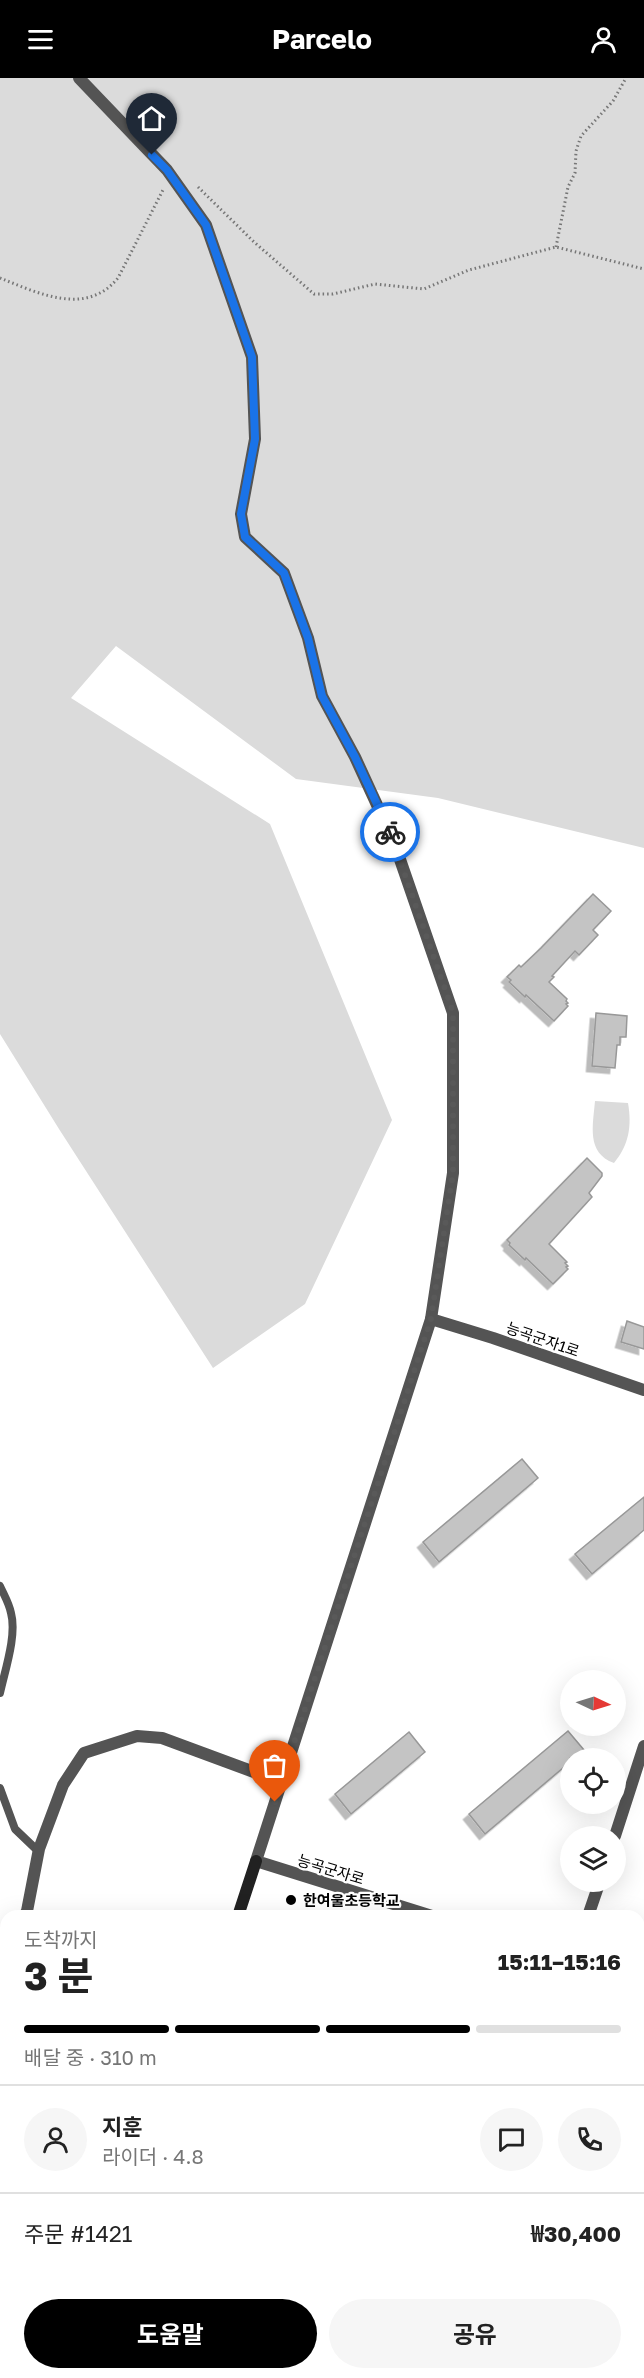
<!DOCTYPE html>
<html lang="ko">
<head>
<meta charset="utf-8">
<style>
	:root { --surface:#fff; --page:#f6f6f6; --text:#222; --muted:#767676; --line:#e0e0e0; --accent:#000 }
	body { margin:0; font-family:"Golos Text","Noto Sans KR",sans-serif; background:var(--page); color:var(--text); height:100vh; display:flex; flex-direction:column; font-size:22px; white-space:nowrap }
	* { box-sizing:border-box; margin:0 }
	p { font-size:20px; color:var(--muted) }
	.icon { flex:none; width:33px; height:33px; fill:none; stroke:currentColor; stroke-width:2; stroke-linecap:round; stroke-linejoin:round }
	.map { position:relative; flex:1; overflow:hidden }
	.drawer { position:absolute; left:0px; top:1832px; width:645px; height:470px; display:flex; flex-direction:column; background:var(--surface); border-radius:18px 18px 0 0; box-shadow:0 6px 24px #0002 }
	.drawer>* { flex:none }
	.needle { width:39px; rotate:94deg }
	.fabs { position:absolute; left:560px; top:1592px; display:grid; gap:12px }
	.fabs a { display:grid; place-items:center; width:66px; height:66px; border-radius:50%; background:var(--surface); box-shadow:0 6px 24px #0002; font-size:30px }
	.pin { position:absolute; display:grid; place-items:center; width:51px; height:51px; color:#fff; margin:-62px -26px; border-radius:50% 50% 50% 0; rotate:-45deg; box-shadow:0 0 6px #0007 }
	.pin .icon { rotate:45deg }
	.courier { position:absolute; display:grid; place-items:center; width:60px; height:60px; margin:-30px; border:4px solid #1a73e8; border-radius:50%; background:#fff; color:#222; box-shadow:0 2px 8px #0007 }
	.summary em { font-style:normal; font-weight:700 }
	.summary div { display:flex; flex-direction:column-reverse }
	.summary { display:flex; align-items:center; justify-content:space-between; height:102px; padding:0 24px }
	h1 { font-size:39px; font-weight:700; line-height:45px }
	.bar { display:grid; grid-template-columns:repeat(4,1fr); gap:9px 6px; align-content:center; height:72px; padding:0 24px }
	.bar i { height:8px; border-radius:4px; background:var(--line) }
	.bar .active { background:var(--accent) }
	.bar p { grid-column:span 4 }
	.line { display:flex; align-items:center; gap:15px; padding:0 24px; border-top:2px solid var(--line) }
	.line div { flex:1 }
	.round { display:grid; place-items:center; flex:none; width:63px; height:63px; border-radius:32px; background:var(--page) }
	.button { display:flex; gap:12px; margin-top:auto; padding:12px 24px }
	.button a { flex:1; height:69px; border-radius:36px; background:var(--accent); color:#fff; font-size:24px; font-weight:700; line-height:69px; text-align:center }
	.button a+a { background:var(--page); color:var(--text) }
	header { display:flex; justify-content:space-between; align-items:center; height:78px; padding:0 24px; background:var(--accent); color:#fff; font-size:27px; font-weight:700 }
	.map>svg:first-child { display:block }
</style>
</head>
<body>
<header><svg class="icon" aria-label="menu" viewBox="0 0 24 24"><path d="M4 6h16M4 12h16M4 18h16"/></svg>Parcelo<svg class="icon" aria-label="person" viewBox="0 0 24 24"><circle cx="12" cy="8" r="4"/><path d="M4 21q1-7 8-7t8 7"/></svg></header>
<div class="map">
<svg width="644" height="2300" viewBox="0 0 644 2300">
	<defs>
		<filter id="shadow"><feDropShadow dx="-5.5" dy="5.5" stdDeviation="0" flood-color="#0004"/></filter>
	</defs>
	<rect width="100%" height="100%" fill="#fff"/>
	<g fill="#dbdbdb">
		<polygon points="0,0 644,0 644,770 438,720 296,701 116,568 71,620 270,746 392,1042 305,1226 213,1290 59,1051 0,956"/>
		<path d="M595 1023 628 1025C632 1048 629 1067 614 1085 586 1075 593 1047 595 1023Z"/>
	</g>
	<g fill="#c4c4c4" stroke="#989898" stroke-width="1.5" filter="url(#shadow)">
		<polygon points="593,816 611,833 593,852 598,857 579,877 575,873 552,898 554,899 549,904 567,921 566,923 568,925 566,926 568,928 554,943 526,917 525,919 509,904 511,902 507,899 519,887 521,889 541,870"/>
		<polygon points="596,935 627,938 626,959 620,959 620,967 617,967 615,990 592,988"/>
		<polygon points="587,1080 602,1095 602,1098 589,1115 592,1119 549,1166 567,1184 565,1185 568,1188 566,1189 568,1191 553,1206 526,1180 525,1182 509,1167 510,1165 507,1162"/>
		<polygon points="627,1243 644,1249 644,1271 621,1264"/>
		<polygon points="522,1381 538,1400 439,1484 423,1464"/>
		<polygon points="644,1419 644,1452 592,1496 575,1476"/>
		<polygon points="568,1653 584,1672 575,1680 570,1680 570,1684 485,1756 469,1736"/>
		<polygon points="409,1654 425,1674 351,1736 335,1716"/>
	</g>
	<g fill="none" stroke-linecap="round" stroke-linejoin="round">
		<defs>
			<g id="primary">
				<polyline points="0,2217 6,2218"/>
				<polyline points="0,2263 6,2265"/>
				<polyline points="106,2295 120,2300"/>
				<polyline points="239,2295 253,2300"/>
			</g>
		</defs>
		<use href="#primary" stroke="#dbdbdb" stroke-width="17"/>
		<g stroke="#767676" stroke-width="3" stroke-dasharray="1.5 3" stroke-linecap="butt">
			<polyline points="198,109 254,164 314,216 333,216 375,206 424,211 469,192 556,169 644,191"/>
			<polyline points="556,169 568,109 575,95 576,73 581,58 613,23 626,0"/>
			<path d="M0 200C38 215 86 239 118 200L164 110"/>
		</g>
		<g stroke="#545454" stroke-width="8">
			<path d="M0 1508C4 1517 9 1525 11 1535 17 1557 5 1592 0 1615"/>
			<polyline points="0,1710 15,1751 38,1773"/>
		</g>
		<g stroke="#545454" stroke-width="12">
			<polyline points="79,0 167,92 206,147 252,279 255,361 241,436 245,459 284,495 308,560 322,618 355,679 394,764 453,935 453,1095 431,1241 256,1783 432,1838"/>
			<polyline points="431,1241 493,1260 644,1312"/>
			<polyline points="615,1758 644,1668"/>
			<polyline points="24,1838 27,1833 39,1771 63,1707 84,1675 137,1658 162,1660 281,1704"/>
			<polyline points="588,1838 600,1803"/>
			<polyline points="0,1859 6,1855"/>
			<polyline points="639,1906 644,1908"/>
			<polyline points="639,1988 644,1989"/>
			<polyline points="639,2261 644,2263"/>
		</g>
		<g stroke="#212121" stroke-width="12">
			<polyline points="238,1838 256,1783"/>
			<polyline points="85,2300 87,2295"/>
		</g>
		<use href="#primary" stroke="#000" stroke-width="15"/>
	</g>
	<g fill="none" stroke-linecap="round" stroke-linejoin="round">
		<polyline stroke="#595959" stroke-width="6" stroke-dasharray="0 10.8" points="275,1724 431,1241 453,1095 453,934 390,754"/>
		<polyline stroke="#1a73e8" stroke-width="8" points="152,77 167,92 206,147 252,279 255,361 241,436 245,459 284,495 308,560 322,618 355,679 390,754"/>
	</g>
	<circle fill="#000" stroke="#fff" stroke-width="2" cx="291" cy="1822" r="6"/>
	<g text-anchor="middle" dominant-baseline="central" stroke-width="4.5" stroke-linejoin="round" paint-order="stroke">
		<g font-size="15" fill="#000" stroke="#fff">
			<text transform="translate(543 1261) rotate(19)">능곡군자1로</text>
			<text transform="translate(331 1791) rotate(17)">능곡군자로</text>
		</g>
		<g font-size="15" font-weight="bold" fill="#000" stroke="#fff" text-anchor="start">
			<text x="303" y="1822">한여울초등학교</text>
		</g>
	</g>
</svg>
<div class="fabs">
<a><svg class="needle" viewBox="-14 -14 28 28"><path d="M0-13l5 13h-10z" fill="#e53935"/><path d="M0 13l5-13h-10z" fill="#767676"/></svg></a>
<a><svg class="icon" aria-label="locate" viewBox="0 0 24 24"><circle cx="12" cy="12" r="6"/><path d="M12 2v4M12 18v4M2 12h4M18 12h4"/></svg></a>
<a><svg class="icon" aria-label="layers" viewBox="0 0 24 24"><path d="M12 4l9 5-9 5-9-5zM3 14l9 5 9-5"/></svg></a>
</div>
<div class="pin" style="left:275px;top:1724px;background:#ea580c"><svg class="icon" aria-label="bag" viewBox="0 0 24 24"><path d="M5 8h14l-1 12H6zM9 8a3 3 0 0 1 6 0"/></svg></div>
<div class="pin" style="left:152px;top:77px;background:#1f2937"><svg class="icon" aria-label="home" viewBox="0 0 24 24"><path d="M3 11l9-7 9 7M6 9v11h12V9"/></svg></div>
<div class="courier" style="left:390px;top:754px"><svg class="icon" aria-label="bike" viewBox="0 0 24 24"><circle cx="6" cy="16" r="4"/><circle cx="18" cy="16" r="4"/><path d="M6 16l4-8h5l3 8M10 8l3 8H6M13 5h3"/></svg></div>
<section class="drawer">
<div class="summary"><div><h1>3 분</h1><p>도착까지</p></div><em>15:11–15:16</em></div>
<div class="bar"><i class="active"></i><i class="active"></i><i class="active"></i><i></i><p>배달 중 · 310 m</p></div>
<div class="line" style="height:108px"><a class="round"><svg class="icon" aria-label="person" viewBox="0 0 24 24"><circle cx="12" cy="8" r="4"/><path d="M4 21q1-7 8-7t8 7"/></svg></a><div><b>지훈</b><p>라이더 · 4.8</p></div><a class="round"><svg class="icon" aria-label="chat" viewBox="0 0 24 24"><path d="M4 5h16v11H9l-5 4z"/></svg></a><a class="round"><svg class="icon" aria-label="phone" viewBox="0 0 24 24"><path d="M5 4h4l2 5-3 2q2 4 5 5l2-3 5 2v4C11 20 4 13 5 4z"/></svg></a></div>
<div class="line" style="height:78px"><div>주문 #1421</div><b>₩30,400</b></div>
<div class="button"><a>도움말</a><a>공유</a></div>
</section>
</div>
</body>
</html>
